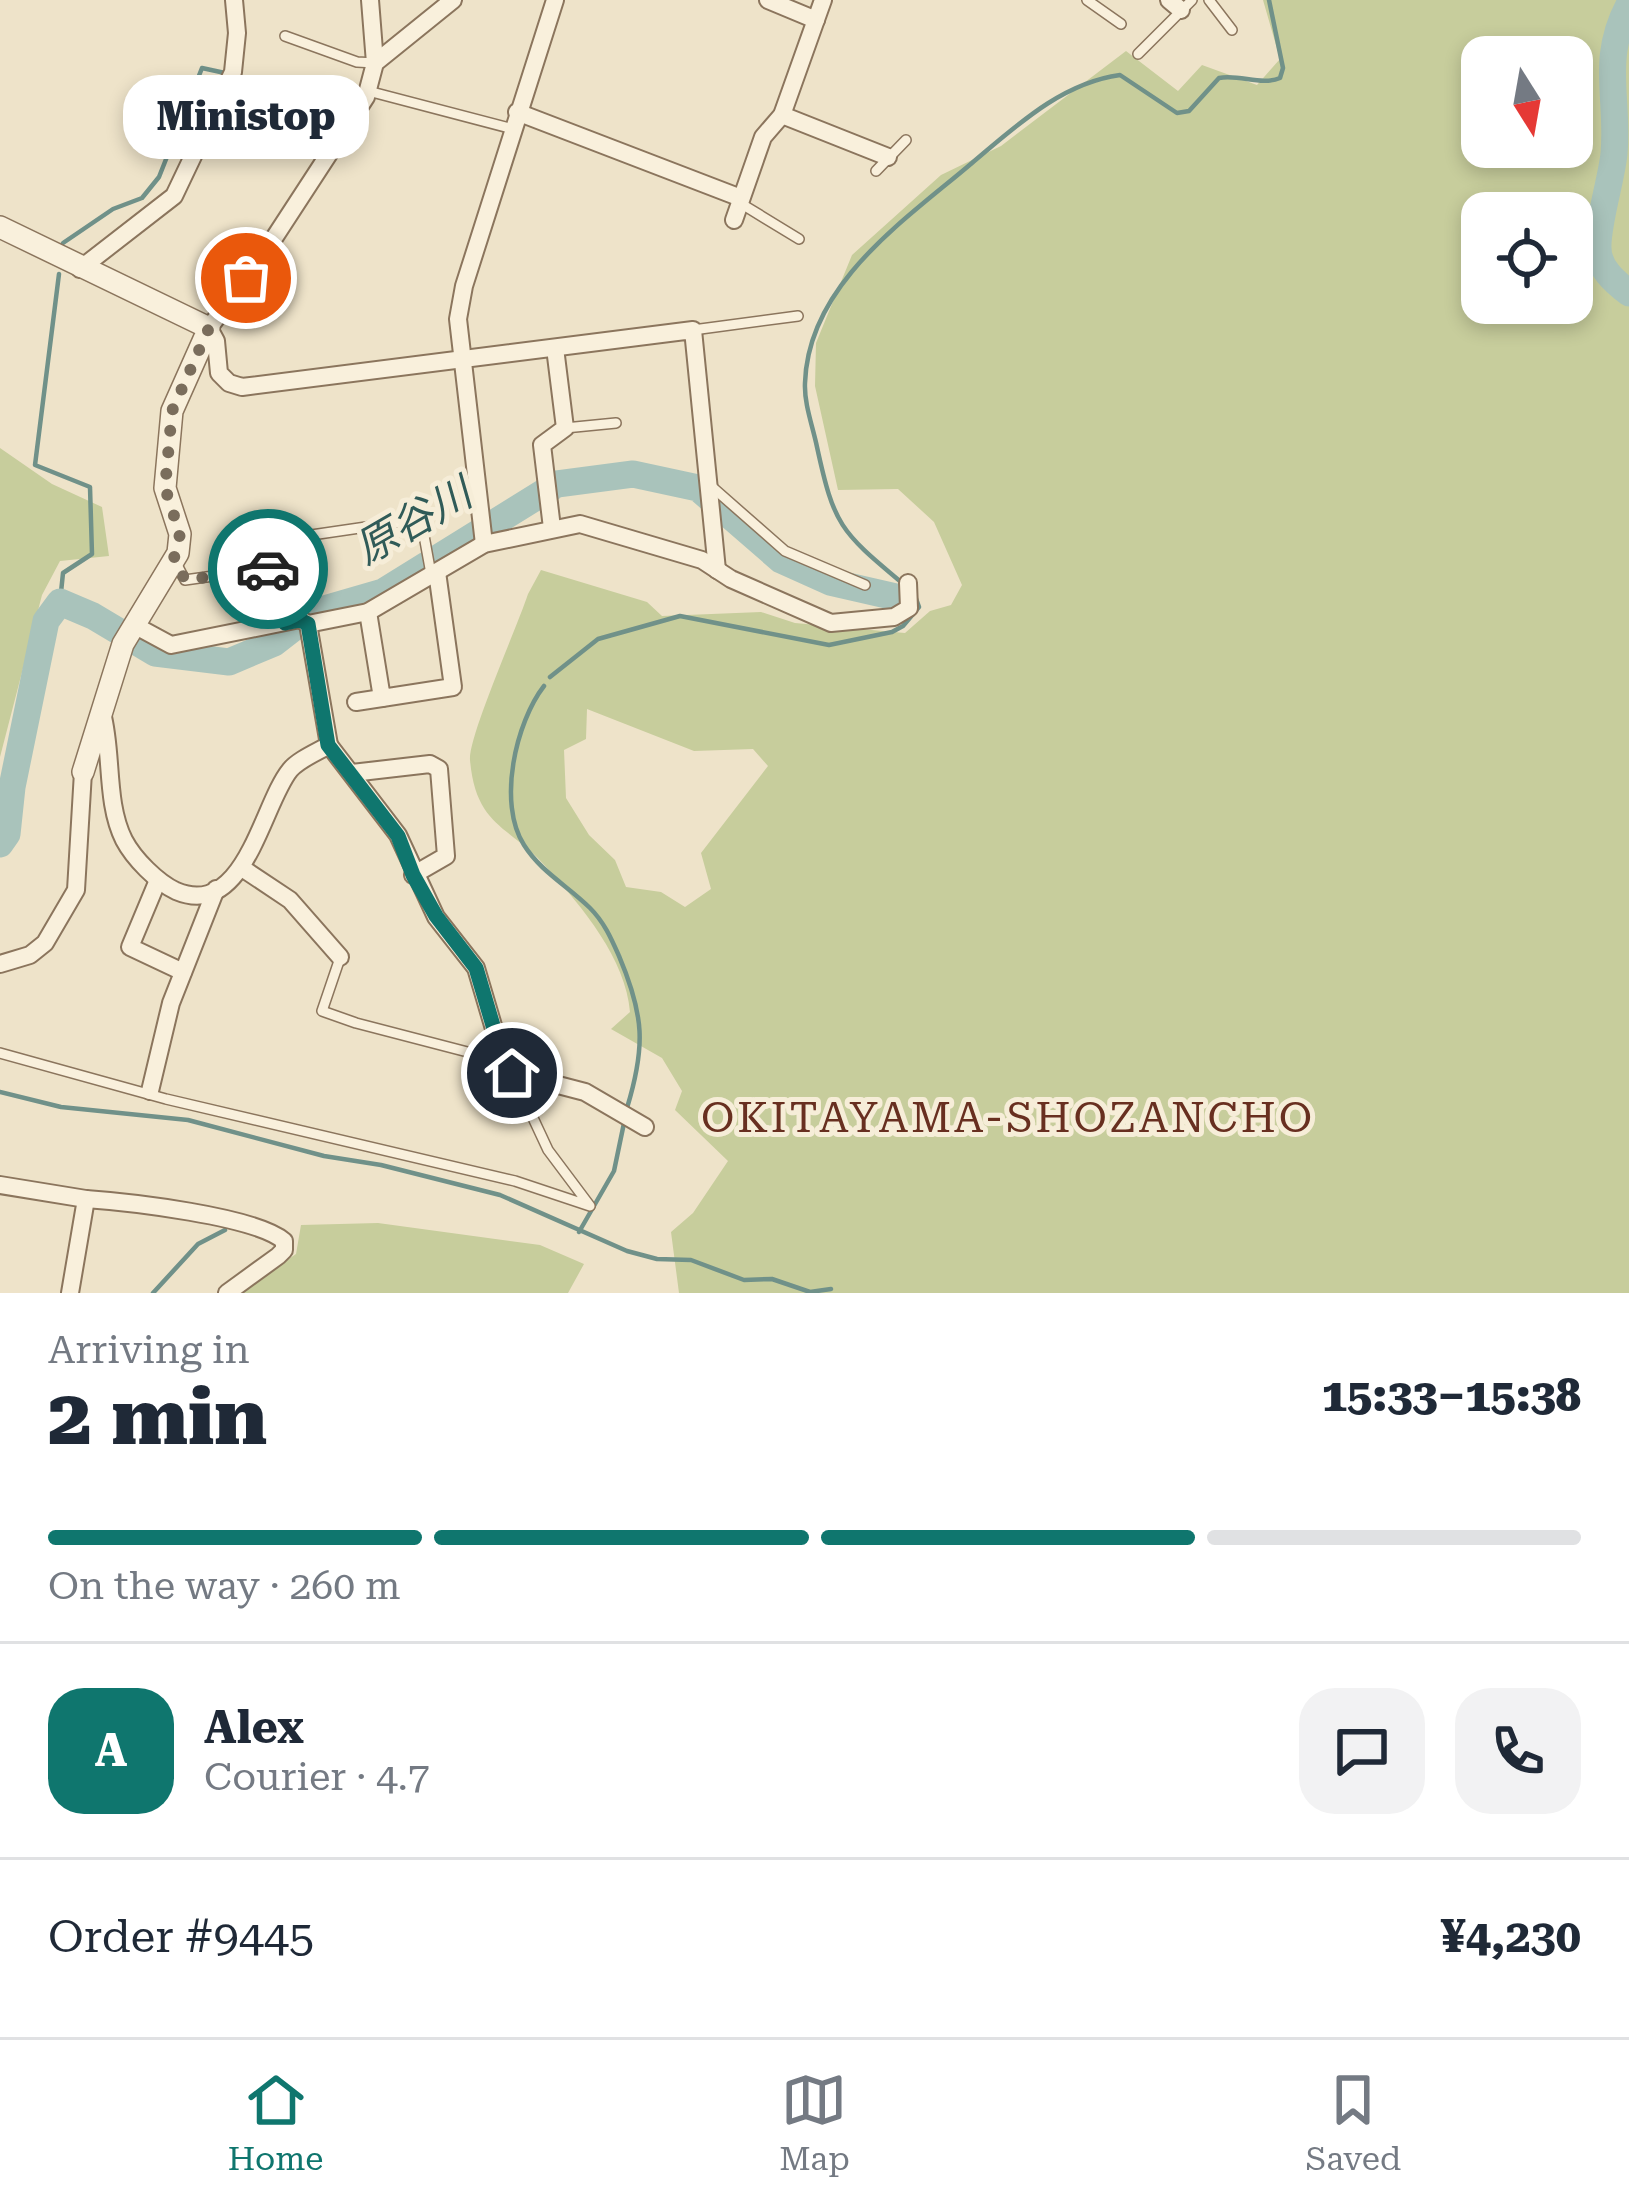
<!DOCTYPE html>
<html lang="en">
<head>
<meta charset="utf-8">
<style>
	:root { --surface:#fff; --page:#f2f2f3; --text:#1f2937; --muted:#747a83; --line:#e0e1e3; --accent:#0f766e }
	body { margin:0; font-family:"Roboto Serif","Noto Sans JP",serif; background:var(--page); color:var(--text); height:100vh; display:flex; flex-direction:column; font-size:45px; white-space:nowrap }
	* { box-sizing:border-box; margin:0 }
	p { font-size:39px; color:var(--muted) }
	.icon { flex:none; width:66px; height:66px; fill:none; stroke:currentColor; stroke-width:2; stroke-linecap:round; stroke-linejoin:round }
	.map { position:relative; height:1293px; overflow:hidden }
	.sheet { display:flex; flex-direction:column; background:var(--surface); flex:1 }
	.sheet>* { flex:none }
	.needle { width:78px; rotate:169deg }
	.fabs { position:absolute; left:1461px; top:36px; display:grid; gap:24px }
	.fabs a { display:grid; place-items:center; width:132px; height:132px; border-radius:24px; background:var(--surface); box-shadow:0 6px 18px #0003; font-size:60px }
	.pin { position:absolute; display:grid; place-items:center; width:102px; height:102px; color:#fff; margin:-51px; border:6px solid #fff; border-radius:50%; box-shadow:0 3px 12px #0007 }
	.courier { position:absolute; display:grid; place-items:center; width:120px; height:120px; margin:-60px; border:9px solid #0f766e; border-radius:50%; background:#fff; color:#222; box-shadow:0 3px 15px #0007 }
	.bubble { position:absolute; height:84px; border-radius:36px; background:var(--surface); box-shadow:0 6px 18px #0003; font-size:39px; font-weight:800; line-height:84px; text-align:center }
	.overview em { font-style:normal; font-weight:800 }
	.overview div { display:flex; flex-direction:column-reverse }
	.overview { display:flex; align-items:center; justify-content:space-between; height:204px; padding:0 48px }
	h1 { font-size:78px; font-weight:800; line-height:90px }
	.bar { display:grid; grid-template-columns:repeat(4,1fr); gap:18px 12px; align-content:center; height:144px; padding:0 48px }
	.bar i { height:15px; border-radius:9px; background:var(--line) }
	.bar .current { background:var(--accent) }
	.bar p { grid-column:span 4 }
	.line { display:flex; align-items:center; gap:30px; padding:0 48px; border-top:3px solid var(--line) }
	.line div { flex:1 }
	.round { display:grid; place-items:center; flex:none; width:126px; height:126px; border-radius:36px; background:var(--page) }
	.tab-bar { display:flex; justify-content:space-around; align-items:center; height:168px; border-top:3px solid var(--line); background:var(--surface); font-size:33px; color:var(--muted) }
	.tab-bar a { display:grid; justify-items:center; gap:6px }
	.tab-bar .current { color:var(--accent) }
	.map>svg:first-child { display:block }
</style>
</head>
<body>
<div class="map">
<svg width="1629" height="1293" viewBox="0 0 1629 1293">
	<rect width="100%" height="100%" fill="#eee3c9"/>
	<g fill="#c7cd9c" fill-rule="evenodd">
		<path d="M1263 0H1629V1293H679L671 1232 693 1213 728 1161 675 1110 682 1091 662 1058 611 1029 630 1012C626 959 582 907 548 869 512 826 476 829 470 760 468 737 518 625 528 594L541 570 647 602 662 616 761 612 795 623 905 633 930 611 951 605 962 585 934 522 898 489 838 490 815 386 816 343 852 255 941 175 1001 146 1126 51 1178 91 1202 65 1257 85 1280 59ZM1482 57H1572V147H1482ZM1482 213H1572V303H1482ZM587 709 694 751 753 749 768 766 701 853 711 889 685 907 661 892 626 887 615 860 589 835 566 798 564 750 586 739Z"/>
		<polygon points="0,448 52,484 102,507 109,556 60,561 42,595 0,757"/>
		<polygon points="378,1223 540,1245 584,1264 568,1293 239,1293 296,1254 301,1225"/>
	</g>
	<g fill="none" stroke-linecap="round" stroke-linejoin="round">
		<g stroke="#709189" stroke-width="4.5">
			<polyline points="63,243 113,209 142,198 159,177 202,68 225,73"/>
			<polyline points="59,274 35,465 90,487 92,554 63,573 60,602"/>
			<path d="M901 582C840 531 834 525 817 447 813 427 804 404 805 383 808 284 905 220 972 163 1015 127 1061 83 1120 75L1177 113 1189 111 1219 78C1240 74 1261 86 1280 78L1283 68 1269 0"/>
			<polyline points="550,677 598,639 680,616 829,645 892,632 903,626 919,607 914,593"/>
			<path d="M544 686C516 722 497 803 524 845 541 872 568 886 590 908 604 922 611 938 619 956 644 1015 646 1046 627 1108"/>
			<polyline points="0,1092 61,1107 188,1120 324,1156 381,1165 500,1195 627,1251 657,1259 691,1260 744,1280 772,1279 810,1292 831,1289"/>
			<polyline points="579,1232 614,1171 624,1123"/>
			<polyline points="153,1293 198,1244 225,1230"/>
		</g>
		<g stroke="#a9c3bb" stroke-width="27">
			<path d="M1629 5C1600 59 1619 98 1614 154 1611 181 1597 225 1598 248 1598 268 1615 282 1629 293"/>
			<polyline points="0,844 7,834 12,787 46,621 60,602 93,616 155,653 229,662 274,643 314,612 383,592 557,484 633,474 698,488 781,560 830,582 900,598"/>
		</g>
		<defs>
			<g id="service">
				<polyline points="1087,0 1121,24"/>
				<polyline points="1209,0 1232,30"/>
				<polyline points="285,36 357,62 375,63"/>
				<polyline points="1138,54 1192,0"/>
				<polyline points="284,88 350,120"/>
				<polyline points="368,91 513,129"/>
				<polyline points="876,171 906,140"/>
				<polyline points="740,203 799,239"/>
				<polyline points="693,330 798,316"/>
				<polyline points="565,428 616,423"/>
				<polyline points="711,486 785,551 865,585"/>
				<polyline points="175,561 185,580 298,564 291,538 421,519 431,574"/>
				<polyline points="277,568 285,623"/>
				<polyline points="340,958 322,1011 356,1023 506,1062"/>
				<polyline points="0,1053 166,1099 515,1181 590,1206 548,1150 513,1075"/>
			</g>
			<g id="minor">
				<polyline points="370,0 375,63"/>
				<polyline points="453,0 375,63 366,97 263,255 209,328 216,341 219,373 229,383 242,387 693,330 717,570"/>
				<polyline points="768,0 816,20"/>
				<polyline points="1169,0 1181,10"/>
				<polyline points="517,112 741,198"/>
				<polyline points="782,115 888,157"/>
				<polyline points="734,220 763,137 782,115 823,0"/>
				<polyline points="80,269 174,196 233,72 237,33 234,0"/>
				<polyline points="552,528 542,445 565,428 555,348"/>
				<polyline points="484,544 458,319 464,286 555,0"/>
				<polyline points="368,612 382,698 453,687 437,572"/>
				<polyline points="308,624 329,745"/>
				<polyline points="134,625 171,645 300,619 308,624 368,612 484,544 580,524 702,560 731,579 831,623 894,617 909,608 908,583"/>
				<polyline points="356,702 382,698"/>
				<path d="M102 713C113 753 105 802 124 840 134 859 157 882 176 891 245 920 262 804 290 770 298 760 317 752 329 745L398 835 436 917 476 968 502 1056 512 1073 585 1092 645 1127"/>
				<polyline points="352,773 430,764 439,769 446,856 413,875"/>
				<polyline points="242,868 290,900 340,957"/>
				<polyline points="158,880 130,947 183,972"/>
				<polyline points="0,964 30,955 45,943 76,890 83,772"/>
				<polyline points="150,1091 171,1003 216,889"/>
				<polyline points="0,1185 86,1199 70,1293"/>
				<path d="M86 1199C128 1202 255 1216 284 1241V1250L278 1256 227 1293"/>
			</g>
			<polyline id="tertiary" points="0,227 209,328 172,411 165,488 180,534 178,553 123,644 83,772"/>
		</defs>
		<use href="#service" stroke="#8b755d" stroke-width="12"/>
		<use href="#minor" stroke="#8b755d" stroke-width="20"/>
		<use href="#tertiary" stroke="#8b755d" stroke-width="24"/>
		<use href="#service" stroke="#f9f0dc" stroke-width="9"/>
		<use href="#minor" stroke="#f9f0dc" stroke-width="16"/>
		<use href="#tertiary" stroke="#f9f0dc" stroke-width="21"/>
	</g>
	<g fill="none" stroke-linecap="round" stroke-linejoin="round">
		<polyline stroke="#7a6d5c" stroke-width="12" stroke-dasharray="0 21.6" points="246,278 209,328 172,411 165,488 180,534 174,558 185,580 268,569"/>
		<polyline stroke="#0f766e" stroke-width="15" points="268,569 277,568 285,623 300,620 308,624 328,745 398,836 413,875 436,916 476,968 502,1056 512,1073"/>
	</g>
	<g text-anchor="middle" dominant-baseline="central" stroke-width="10" stroke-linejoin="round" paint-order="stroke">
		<g font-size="42" font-style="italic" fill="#305b58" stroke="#f6edd8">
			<text transform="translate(413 521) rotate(-30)">原谷川</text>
		</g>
		<g font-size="42" letter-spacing="3" fill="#682f20" stroke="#f6edd8">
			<text x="1008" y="1117">OKITAYAMA-SHOZANCHO</text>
		</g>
	</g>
</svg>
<div class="fabs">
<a><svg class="needle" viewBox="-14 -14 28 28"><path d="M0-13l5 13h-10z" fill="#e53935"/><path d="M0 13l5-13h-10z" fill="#747a83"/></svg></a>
<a><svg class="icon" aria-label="locate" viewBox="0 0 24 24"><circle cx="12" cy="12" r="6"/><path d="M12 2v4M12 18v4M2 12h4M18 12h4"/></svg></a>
</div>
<div class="pin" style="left:246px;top:278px;background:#ea580c"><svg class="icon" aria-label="bag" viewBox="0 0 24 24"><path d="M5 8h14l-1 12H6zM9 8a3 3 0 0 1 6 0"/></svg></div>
<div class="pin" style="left:512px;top:1073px;background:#1f2937"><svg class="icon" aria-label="home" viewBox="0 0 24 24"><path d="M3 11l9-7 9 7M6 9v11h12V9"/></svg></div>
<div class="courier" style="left:268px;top:569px"><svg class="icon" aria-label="car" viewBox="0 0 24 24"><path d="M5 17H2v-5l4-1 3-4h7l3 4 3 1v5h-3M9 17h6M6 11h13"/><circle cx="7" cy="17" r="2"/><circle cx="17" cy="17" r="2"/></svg></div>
<div class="bubble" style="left:123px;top:75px;width:246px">Ministop</div>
</div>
<section class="sheet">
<div class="overview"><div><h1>2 min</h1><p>Arriving in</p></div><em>15:33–15:38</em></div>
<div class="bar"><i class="current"></i><i class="current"></i><i class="current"></i><i></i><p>On the way · 260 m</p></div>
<div class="line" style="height:216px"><b class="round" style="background:var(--accent);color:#fff">A</b><div><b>Alex</b><p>Courier · 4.7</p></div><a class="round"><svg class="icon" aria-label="chat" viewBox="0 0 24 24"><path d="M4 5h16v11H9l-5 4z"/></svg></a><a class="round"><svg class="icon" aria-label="phone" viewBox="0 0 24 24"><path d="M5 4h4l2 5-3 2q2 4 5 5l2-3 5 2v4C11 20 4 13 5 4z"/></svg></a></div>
<div class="line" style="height:156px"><div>Order #9445</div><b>¥4,230</b></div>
</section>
<nav class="tab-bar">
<a class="current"><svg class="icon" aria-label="home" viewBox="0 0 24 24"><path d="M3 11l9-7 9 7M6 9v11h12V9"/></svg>Home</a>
<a><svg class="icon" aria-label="map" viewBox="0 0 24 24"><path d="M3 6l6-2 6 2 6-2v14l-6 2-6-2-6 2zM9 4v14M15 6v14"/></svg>Map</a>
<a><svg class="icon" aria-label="saved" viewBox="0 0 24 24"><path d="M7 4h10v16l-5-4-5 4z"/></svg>Saved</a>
</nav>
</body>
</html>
